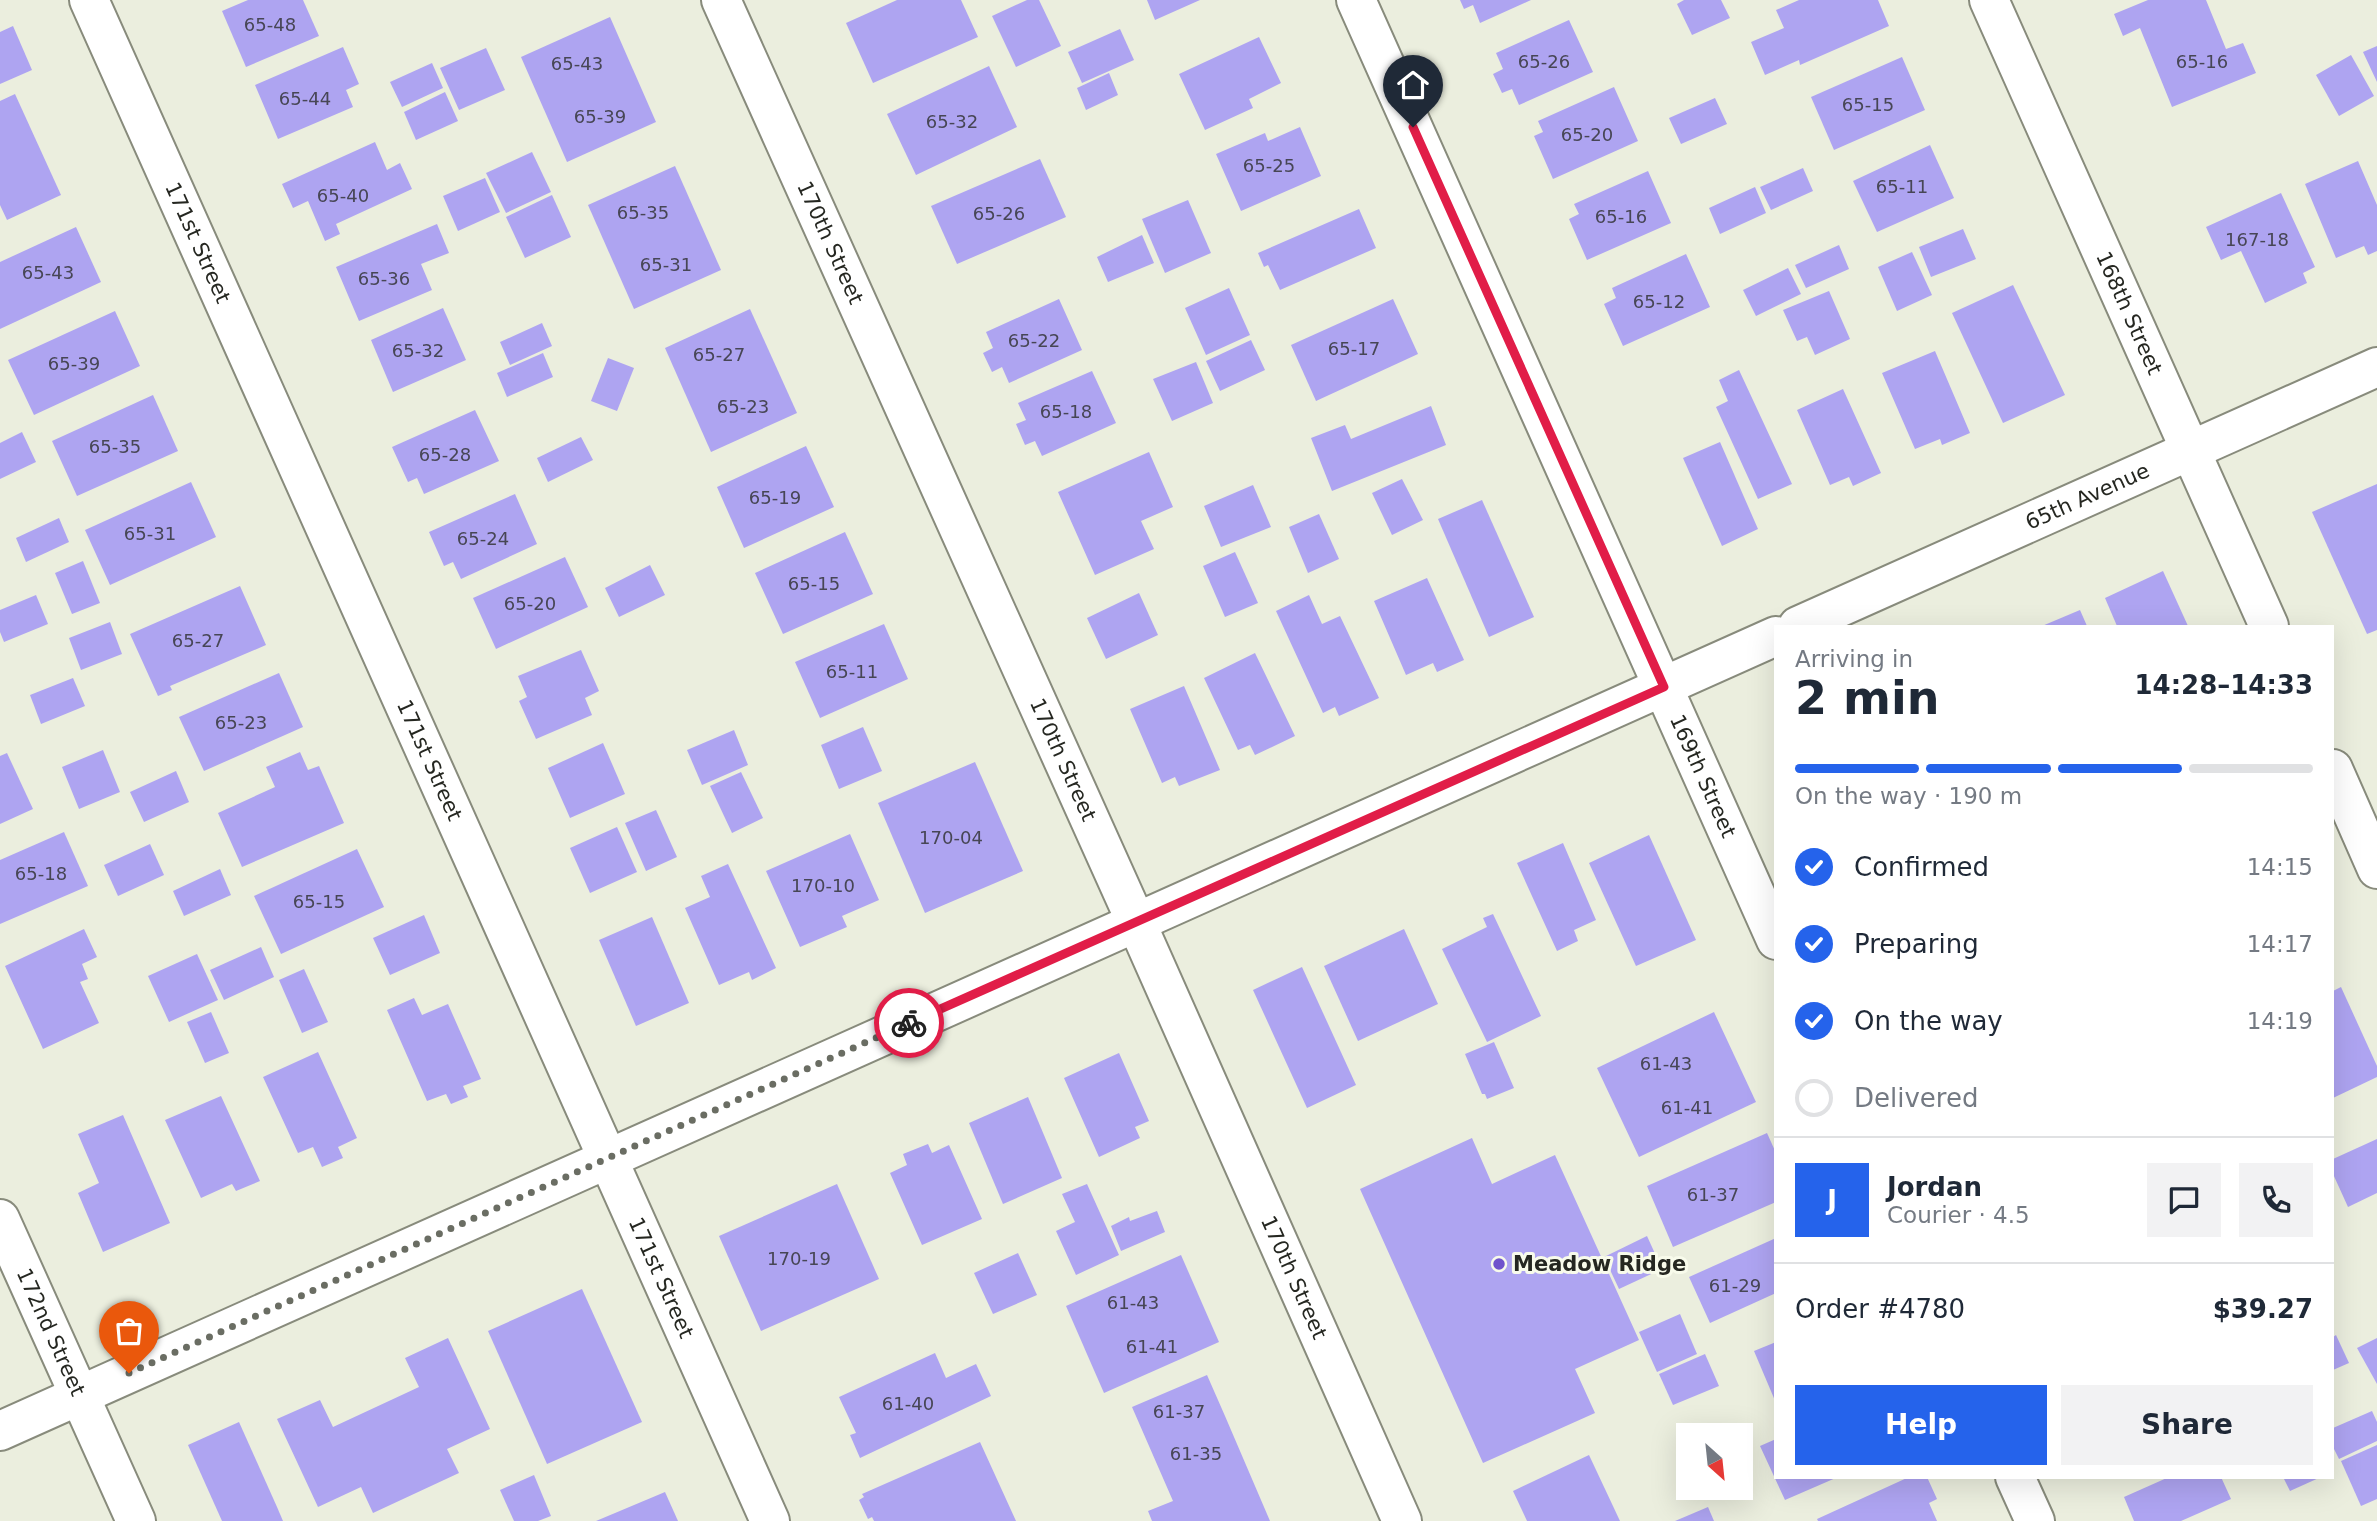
<!DOCTYPE html>
<html lang="en">
<head>
<meta charset="utf-8">
<style>
	:root { --surface:#fff; --page:#f2f2f3; --text:#1f2937; --muted:#747a83; --line:#e0e1e3; --accent:#2563eb }
	body { margin:0; font-family:"DejaVu Sans",sans-serif; background:var(--page); color:var(--text); height:100vh; display:flex; flex-direction:column; font-size:26px; white-space:nowrap }
	* { box-sizing:border-box; margin:0 }
	p { font-size:23px; color:var(--muted) }
	.icon { flex:none; width:38px; height:38px; fill:none; stroke:currentColor; stroke-width:2; stroke-linecap:round; stroke-linejoin:round }
	.map { position:relative; flex:1; overflow:hidden }
	.details { position:absolute; left:1774px; top:625px; width:560px; height:854px; display:flex; flex-direction:column; background:var(--surface); border-radius:0px; box-shadow:0 7px 28px #0002 }
	.details>* { flex:none }
	.needle { width:46px; rotate:153deg }
	.fabs { position:absolute; left:1676px; top:1423px; display:grid; gap:14px }
	.fabs a { display:grid; place-items:center; width:77px; height:77px; border-radius:0px; background:var(--surface); box-shadow:0 7px 28px #0002; font-size:35px }
	.pin { position:absolute; display:grid; place-items:center; width:60px; height:60px; color:#fff; margin:-72px -30px; border-radius:50% 50% 50% 0; rotate:-45deg; box-shadow:0 0 7px #0007 }
	.pin .icon { rotate:45deg }
	.courier { position:absolute; display:grid; place-items:center; width:70px; height:70px; margin:-35px; border:5px solid #e11d48; border-radius:50%; background:#fff; color:#222; box-shadow:0 2px 9px #0007 }
	.head em { font-style:normal; font-weight:700 }
	.head div { display:flex; flex-direction:column-reverse }
	.head { display:flex; align-items:center; justify-content:space-between; height:119px; padding:0 21px }
	h1 { font-size:46px; font-weight:700; line-height:52px }
	.bar { display:grid; grid-template-columns:repeat(4,1fr); gap:10px 7px; align-content:center; height:84px; padding:0 21px }
	.bar i { height:9px; border-radius:5px; background:var(--line) }
	.bar .current { background:var(--accent) }
	.bar p { grid-column:span 4 }
	.line { display:flex; align-items:center; gap:18px; padding:0 21px; border-top:2px solid var(--line) }
	.line div { flex:1 }
	.round { display:grid; place-items:center; flex:none; width:74px; height:74px; border-radius:0px; background:var(--page) }
	ol { padding:0 21px; list-style:none }
	li { display:flex; align-items:center; gap:21px; height:77px }
	li p { margin-inline-start:auto }
	li .icon { padding:7px; border-radius:50%; background:var(--accent); color:#fff; stroke-width:4 }
	li:last-child { color:var(--muted) }
	li i { width:38px; height:38px; border:4px solid var(--line); border-radius:50% }
	.action { display:flex; gap:14px; margin-top:auto; padding:14px 21px }
	.action a { flex:1; height:80px; border-radius:0px; background:var(--accent); color:#fff; font-size:28px; font-weight:700; line-height:80px; text-align:center }
	.action a+a { background:var(--page); color:var(--text) }
	.map>svg:first-child { display:block }
</style>
</head>
<body>
<div class="map">
<svg width="2377" height="1521" viewBox="0 0 2377 1521">
	<rect width="100%" height="100%" fill="#ebeede"/>
	<g fill="#aea4f1">
		<polygon points="248,0 303,0 319,36 246,67 222,11"/>
		<polygon points="897,0 961,0 978,37 873,83 846,23"/>
		<polygon points="1027,0 1039,0 1061,46 1016,67 992,16"/>
		<polygon points="1147,0 1200,0 1155,20"/>
		<polygon points="1460,0 1531,0 1480,23 1473,5 1464,9"/>
		<polygon points="1684,0 1721,0 1730,18 1692,35 1677,4"/>
		<polygon points="1799,0 1878,0 1889,26 1800,65 1799,60 1765,75 1751,42 1784,28 1776,10"/>
		<polygon points="2148,0 2206,0 2226,49 2243,43 2256,73 2172,107 2140,28 2123,36 2114,14"/>
		<polygon points="610,17 656,122 567,162 521,57"/>
		<polygon points="1569,20 1593,72 1519,105 1512,89 1502,93 1493,74 1503,69 1496,53"/>
		<polygon points="13,26 32,70 0,84 0,32"/>
		<polygon points="1120,29 1134,60 1082,83 1068,52"/>
		<polygon points="1259,37 1281,83 1249,99 1253,108 1205,130 1179,74"/>
		<polygon points="2377,46 2377,82 2363,52"/>
		<polygon points="343,47 359,84 346,90 353,107 278,139 255,85"/>
		<polygon points="486,48 505,90 459,110 440,68"/>
		<polygon points="2351,55 2374,96 2339,116 2316,75"/>
		<polygon points="1902,57 1925,110 1834,150 1811,97"/>
		<polygon points="432,63 443,88 402,107 390,82"/>
		<polygon points="989,66 1017,127 916,175 887,114"/>
		<polygon points="1109,73 1118,95 1086,110 1077,88"/>
		<polygon points="1614,87 1638,141 1553,179 1534,136 1543,132 1538,121"/>
		<polygon points="445,92 458,121 416,140 404,112"/>
		<polygon points="15,94 61,195 7,220 0,205 0,101"/>
		<polygon points="1715,98 1727,124 1681,144 1669,118"/>
		<polygon points="1300,127 1321,176 1241,211 1216,154 1265,133 1268,141"/>
		<polygon points="375,142 387,170 400,163 412,189 336,224 340,234 325,241 308,201 293,208 282,184"/>
		<polygon points="1930,145 1954,198 1877,232 1853,181"/>
		<polygon points="532,152 551,192 506,213 486,173"/>
		<polygon points="1040,159 1066,217 957,264 931,206"/>
		<polygon points="2358,161 2377,205 2377,251 2368,255 2364,246 2336,258 2305,184"/>
		<polygon points="675,166 721,270 634,309 588,205"/>
		<polygon points="1803,168 1813,191 1771,210 1760,187"/>
		<polygon points="1648,171 1671,223 1587,260 1569,219 1579,214 1574,204"/>
		<polygon points="485,178 500,212 458,231 443,196"/>
		<polygon points="1755,187 1766,213 1720,234 1709,208"/>
		<polygon points="2281,193 2315,267 2303,273 2307,283 2265,303 2241,251 2221,260 2206,227"/>
		<polygon points="552,195 571,237 525,258 506,217"/>
		<polygon points="1188,200 1211,253 1165,273 1142,219"/>
		<polygon points="1359,209 1376,248 1280,290 1268,265 1264,267 1258,253"/>
		<polygon points="437,224 449,253 421,264 432,290 359,321 336,267"/>
		<polygon points="76,227 101,282 0,329 0,262"/>
		<polygon points="1963,229 1976,259 1931,277 1919,247"/>
		<polygon points="1142,235 1154,263 1108,282 1097,257"/>
		<polygon points="1839,245 1849,269 1806,288 1795,265"/>
		<polygon points="1912,252 1932,295 1897,311 1878,267"/>
		<polygon points="1686,254 1710,307 1623,346 1604,304 1616,298 1612,288"/>
		<polygon points="1788,268 1801,294 1756,316 1743,290"/>
		<polygon points="2013,285 2065,395 2003,423 1952,313"/>
		<polygon points="1229,288 1250,335 1206,355 1185,308"/>
		<polygon points="1829,291 1850,339 1815,355 1807,337 1797,341 1783,310"/>
		<polygon points="1059,299 1082,350 1009,383 1002,367 992,372 983,353 993,348 986,332"/>
		<polygon points="1393,299 1418,354 1316,401 1291,345"/>
		<polygon points="443,308 466,360 393,392 371,340"/>
		<polygon points="750,309 797,413 711,452 665,348"/>
		<polygon points="115,311 140,366 34,415 8,360"/>
		<polygon points="542,323 552,346 510,365 500,342"/>
		<polygon points="1251,340 1265,370 1220,391 1206,361"/>
		<polygon points="1935,351 1970,433 1942,445 1940,439 1915,449 1882,373"/>
		<polygon points="543,353 553,377 507,397 497,373"/>
		<polygon points="608,358 634,368 617,411 591,401"/>
		<polygon points="1196,362 1213,403 1172,421 1153,379"/>
		<polygon points="1739,370 1792,484 1758,499 1716,407 1728,401 1719,380"/>
		<polygon points="1092,371 1116,423 1042,456 1035,441 1025,445 1016,424 1026,420 1018,403"/>
		<polygon points="1843,389 1881,473 1853,486 1849,477 1830,485 1797,410"/>
		<polygon points="153,395 178,451 77,496 52,441"/>
		<polygon points="1431,406 1446,445 1332,491 1311,438 1345,425 1351,439"/>
		<polygon points="475,410 499,461 424,494 417,478 408,482 392,447"/>
		<polygon points="22,432 36,462 0,479 0,443"/>
		<polygon points="581,437 593,460 548,482 537,458"/>
		<polygon points="1720,442 1758,529 1722,546 1683,458"/>
		<polygon points="806,446 834,507 744,548 717,487"/>
		<polygon points="1149,452 1173,507 1141,521 1154,549 1095,575 1058,492"/>
		<polygon points="1402,479 1423,520 1392,535 1372,493"/>
		<polygon points="191,482 216,537 110,585 85,530"/>
		<polygon points="2377,484 2377,630 2367,634 2312,512"/>
		<polygon points="1253,485 1271,527 1221,547 1204,506"/>
		<polygon points="515,494 537,544 461,579 453,562 444,566 429,532"/>
		<polygon points="1482,500 1534,617 1489,637 1438,519"/>
		<polygon points="1319,514 1339,559 1308,573 1289,527"/>
		<polygon points="59,518 69,542 26,562 16,538"/>
		<polygon points="845,532 873,594 783,634 755,573"/>
		<polygon points="1235,552 1258,603 1225,617 1203,566"/>
		<polygon points="565,557 588,607 496,649 473,598"/>
		<polygon points="83,561 100,603 72,614 55,573"/>
		<polygon points="650,565 665,595 619,617 605,588"/>
		<polygon points="2163,571 2188,626 2117,626 2105,598"/>
		<polygon points="1427,578 1464,660 1437,672 1433,663 1406,675 1374,601"/>
		<polygon points="240,586 266,645 170,686 172,690 158,696 130,634"/>
		<polygon points="1139,593 1158,635 1106,659 1087,618"/>
		<polygon points="36,595 48,624 4,642 0,632 0,610"/>
		<polygon points="1309,595 1322,624 1340,616 1379,698 1339,716 1335,707 1323,713 1276,611"/>
		<polygon points="2080,610 2087,626 2042,626"/>
		<polygon points="110,622 122,654 81,670 69,638"/>
		<polygon points="884,624 908,679 820,718 795,662"/>
		<polygon points="581,650 599,691 585,698 592,715 536,739 519,701 527,697 518,676"/>
		<polygon points="1255,653 1295,736 1255,755 1250,745 1238,750 1204,678"/>
		<polygon points="279,673 303,727 204,771 179,717"/>
		<polygon points="73,678 85,706 41,724 30,695"/>
		<polygon points="1184,686 1220,770 1179,786 1175,777 1162,783 1130,709"/>
		<polygon points="863,727 882,771 839,789 821,745"/>
		<polygon points="734,730 748,765 702,785 687,750"/>
		<polygon points="603,743 625,794 570,818 548,768"/>
		<polygon points="103,750 120,792 79,809 62,767"/>
		<polygon points="300,752 308,770 319,766 344,823 242,867 218,813 275,787 266,767"/>
		<polygon points="7,753 33,809 0,824 0,756"/>
		<polygon points="975,762 1023,871 925,913 878,803"/>
		<polygon points="176,771 189,802 144,822 130,792"/>
		<polygon points="741,772 763,818 732,833 710,786"/>
		<polygon points="656,810 677,857 646,871 625,823"/>
		<polygon points="617,827 637,872 590,893 570,848"/>
		<polygon points="64,832 88,886 0,924 0,860"/>
		<polygon points="850,834 879,900 842,916 847,927 800,947 766,871"/>
		<polygon points="1649,835 1696,940 1636,966 1589,863"/>
		<polygon points="1563,843 1596,920 1574,930 1578,941 1557,951 1517,863"/>
		<polygon points="150,844 164,875 118,896 104,865"/>
		<polygon points="357,849 384,907 281,954 254,896"/>
		<polygon points="728,864 776,968 752,980 749,972 719,985 685,908 710,897 701,876"/>
		<polygon points="220,869 231,895 184,916 173,891"/>
		<polygon points="1493,914 1541,1016 1487,1042 1442,949 1487,927 1483,918"/>
		<polygon points="424,915 440,953 390,975 373,938"/>
		<polygon points="652,917 689,1003 636,1026 599,940"/>
		<polygon points="84,929 97,957 82,964 88,979 80,982 99,1023 43,1049 5,966"/>
		<polygon points="1404,929 1438,1004 1358,1041 1324,966"/>
		<polygon points="261,947 274,977 224,1000 210,970"/>
		<polygon points="197,954 218,1000 169,1022 148,976"/>
		<polygon points="1302,967 1356,1085 1307,1108 1253,990"/>
		<polygon points="304,969 328,1022 302,1033 279,980"/>
		<polygon points="2341,987 2377,1066 2377,1077 2333,1098 2333,991"/>
		<polygon points="414,998 422,1015 448,1004 481,1079 463,1086 468,1097 451,1104 446,1094 427,1101 387,1010"/>
		<polygon points="211,1012 229,1053 205,1063 187,1022"/>
		<polygon points="1714,1012 1756,1102 1639,1157 1597,1068"/>
		<polygon points="1494,1042 1514,1088 1487,1099 1485,1094 1482,1094 1465,1054"/>
		<polygon points="318,1052 357,1138 338,1147 343,1158 322,1167 313,1147 298,1153 263,1077"/>
		<polygon points="1119,1053 1149,1121 1135,1127 1140,1138 1099,1157 1064,1078"/>
		<polygon points="221,1096 260,1181 236,1191 232,1184 201,1198 165,1120"/>
		<polygon points="1028,1097 1062,1178 1003,1204 969,1123"/>
		<polygon points="123,1115 170,1223 103,1252 78,1193 99,1183 78,1134"/>
		<polygon points="1767,1133 1776,1153 1776,1202 1673,1247 1647,1186"/>
		<polygon points="1472,1138 1492,1184 1555,1155 1639,1340 1575,1369 1595,1413 1483,1463 1360,1189"/>
		<polygon points="2377,1139 2377,1193 2348,1207 2333,1174 2333,1159"/>
		<polygon points="928,1144 932,1153 949,1145 982,1219 922,1245 890,1173 907,1165 903,1154"/>
		<polygon points="837,1184 879,1279 761,1331 719,1236"/>
		<polygon points="1087,1184 1119,1255 1076,1275 1056,1231 1075,1222 1062,1194"/>
		<polygon points="1157,1211 1165,1232 1121,1251 1111,1226 1129,1217 1130,1221"/>
		<polygon points="1647,1236 1662,1269 1619,1289 1604,1257"/>
		<polygon points="1776,1238 1776,1293 1710,1323 1689,1277"/>
		<polygon points="1018,1253 1037,1295 993,1314 974,1273"/>
		<polygon points="1181,1255 1219,1342 1104,1393 1066,1306"/>
		<polygon points="582,1289 642,1422 547,1464 488,1331"/>
		<polygon points="1680,1314 1697,1354 1657,1372 1639,1332"/>
		<polygon points="2336,1335 2349,1363 2333,1370 2333,1337"/>
		<polygon points="448,1338 490,1429 447,1449 459,1473 373,1513 361,1487 318,1507 277,1419 320,1400 333,1427 419,1387 405,1358"/>
		<polygon points="2377,1338 2377,1384 2357,1348"/>
		<polygon points="1776,1342 1776,1403 1754,1351"/>
		<polygon points="935,1353 946,1378 976,1364 991,1396 860,1458 850,1435 856,1433 839,1397"/>
		<polygon points="1705,1354 1719,1386 1673,1405 1659,1374"/>
		<polygon points="1207,1375 1225,1416 1270,1521 1152,1521 1148,1511 1173,1501 1132,1407"/>
		<polygon points="2372,1411 2377,1422 2377,1441 2339,1459 2333,1447 2333,1428"/>
		<polygon points="239,1422 277,1507 283,1521 222,1521 188,1445"/>
		<polygon points="1776,1439 1776,1477 1838,1477 1785,1500 1760,1446"/>
		<polygon points="980,1442 1016,1521 874,1521 872,1517 868,1519 859,1500 864,1497 862,1494"/>
		<polygon points="2377,1445 2377,1499 2361,1506 2341,1461"/>
		<polygon points="1589,1455 1620,1521 1527,1521 1513,1491"/>
		<polygon points="534,1475 551,1516 538,1521 514,1521 500,1490"/>
		<polygon points="1909,1477 1927,1477 1937,1499 1929,1503 1937,1521 1818,1521 1817,1519"/>
		<polygon points="2169,1477 2221,1477 2231,1499 2181,1521 2134,1521 2124,1497"/>
		<polygon points="2283,1477 2321,1477 2290,1491"/>
		<polygon points="665,1492 678,1521 596,1521"/>
		<polygon points="1708,1507 1714,1521 1675,1521"/>
	</g>
	<g fill="none" stroke-linecap="round" stroke-linejoin="round">
		<defs>
			<g id="minor">
				<path id="s1" d="M89 0 770 1521"/>
				<path id="s2" d="M721 0 1136 922 1402 1521"/>
				<path id="s3" d="M1356 0 1776 940"/>
				<path id="s4" d="M1989 0 2269 626"/>
				<path id="s5" d="M1798 626 2377 367"/>
				<polyline points="2333,769 2377,869"/>
				<path id="s6" d="M0 1219 136 1521"/>
				<polyline points="0,1431 1776,636"/>
				<polyline points="2015,1477 2035,1521"/>
			</g>
		</defs>
		<use href="#minor" stroke="#888b7c" stroke-width="42"/>
		<use href="#minor" stroke="#fff" stroke-width="38"/>
	</g>
	<g fill="none" stroke-linecap="round" stroke-linejoin="round">
		<polyline stroke="#6a6d63" stroke-width="7" stroke-dasharray="0 12.6" points="129,1373 909,1023"/>
		<polyline stroke="#e11d48" stroke-width="9" points="909,1023 1664,687 1413,127"/>
	</g>
	<circle fill="#7053cc" stroke="#f8fbeb" stroke-width="2.5" cx="1499" cy="1264" r="7"/>
	<g text-anchor="middle" dominant-baseline="central" stroke-width="6" stroke-linejoin="round" paint-order="stroke">
		<g font-size="18" fill="#474655">
			<text x="270" y="24">65-48</text>
			<text x="1544" y="61">65-26</text>
			<text x="2202" y="61">65-16</text>
			<text x="577" y="63">65-43</text>
			<text x="305" y="98">65-44</text>
			<text x="1868" y="104">65-15</text>
			<text x="600" y="116">65-39</text>
			<text x="952" y="121">65-32</text>
			<text x="1587" y="134">65-20</text>
			<text x="1269" y="165">65-25</text>
			<text x="1902" y="186">65-11</text>
			<text x="343" y="195">65-40</text>
			<text x="643" y="212">65-35</text>
			<text x="999" y="213">65-26</text>
			<text x="1621" y="216">65-16</text>
			<text x="2257" y="239">167-18</text>
			<text x="666" y="264">65-31</text>
			<text x="48" y="272">65-43</text>
			<text x="384" y="278">65-36</text>
			<text x="1659" y="301">65-12</text>
			<text x="1034" y="340">65-22</text>
			<text x="1354" y="348">65-17</text>
			<text x="418" y="350">65-32</text>
			<text x="719" y="354">65-27</text>
			<text x="74" y="363">65-39</text>
			<text x="743" y="406">65-23</text>
			<text x="1066" y="411">65-18</text>
			<text x="115" y="446">65-35</text>
			<text x="445" y="454">65-28</text>
			<text x="775" y="497">65-19</text>
			<text x="150" y="533">65-31</text>
			<text x="483" y="538">65-24</text>
			<text x="814" y="583">65-15</text>
			<text x="530" y="603">65-20</text>
			<text x="198" y="640">65-27</text>
			<text x="852" y="671">65-11</text>
			<text x="241" y="722">65-23</text>
			<text x="951" y="837">170-04</text>
			<text x="41" y="873">65-18</text>
			<text x="823" y="885">170-10</text>
			<text x="319" y="901">65-15</text>
			<text x="1666" y="1063">61-43</text>
			<text x="1687" y="1107">61-41</text>
			<text x="1713" y="1194">61-37</text>
			<text x="799" y="1258">170-19</text>
			<text x="1735" y="1285">61-29</text>
			<text x="1133" y="1302">61-43</text>
			<text x="1152" y="1346">61-41</text>
			<text x="908" y="1403">61-40</text>
			<text x="1179" y="1411">61-37</text>
			<text x="1196" y="1453">61-35</text>
		</g>
		<g font-size="21" fill="#252721" stroke="#f8fbeb">
			<text stroke="none"><textPath href="#s1" startOffset="266">171st Street</textPath></text>
			<text stroke="none"><textPath href="#s2" startOffset="266">170th Street</textPath></text>
			<text stroke="none"><textPath href="#s4" startOffset="343">168th Street</textPath></text>
			<text stroke="none"><textPath href="#s5" startOffset="317">65th Avenue</textPath></text>
			<text stroke="none"><textPath href="#s2" startOffset="833">170th Street</textPath></text>
			<text stroke="none"><textPath href="#s1" startOffset="833">171st Street</textPath></text>
			<text stroke="none"><textPath href="#s3" startOffset="850">169th Street</textPath></text>
			<text stroke="none"><textPath href="#s1" startOffset="1400">171st Street</textPath></text>
			<text stroke="none"><textPath href="#s2" startOffset="1400">170th Street</textPath></text>
			<text stroke="none"><textPath href="#s6" startOffset="124">172nd Street</textPath></text>
		</g>
		<g font-size="21" font-weight="bold" fill="#252721" stroke="#f8fbeb" text-anchor="start">
			<text x="1513" y="1264">Meadow Ridge</text>
		</g>
	</g>
</svg>
<div class="fabs">
<a><svg class="needle" viewBox="-14 -14 28 28"><path d="M0-13l5 13h-10z" fill="#e53935"/><path d="M0 13l5-13h-10z" fill="#747a83"/></svg></a>
</div>
<div class="pin" style="left:129px;top:1373px;background:#ea580c"><svg class="icon" aria-label="bag" viewBox="0 0 24 24"><path d="M5 8h14l-1 12H6zM9 8a3 3 0 0 1 6 0"/></svg></div>
<div class="pin" style="left:1413px;top:127px;background:#1f2937"><svg class="icon" aria-label="home" viewBox="0 0 24 24"><path d="M3 11l9-7 9 7M6 9v11h12V9"/></svg></div>
<div class="courier" style="left:909px;top:1023px"><svg class="icon" aria-label="bike" viewBox="0 0 24 24"><circle cx="6" cy="16" r="4"/><circle cx="18" cy="16" r="4"/><path d="M6 16l4-8h5l3 8M10 8l3 8H6M13 5h3"/></svg></div>
<section class="details">
<div class="head"><div><h1>2 min</h1><p>Arriving in</p></div><em>14:28–14:33</em></div>
<div class="bar"><i class="current"></i><i class="current"></i><i class="current"></i><i></i><p>On the way · 190 m</p></div>
<ol>
<li><svg class="icon" aria-label="check" viewBox="0 0 24 24"><path d="M5 12l5 5 9-10"/></svg>Confirmed<p>14:15</p></li>
<li><svg class="icon" aria-label="check" viewBox="0 0 24 24"><path d="M5 12l5 5 9-10"/></svg>Preparing<p>14:17</p></li>
<li><svg class="icon" aria-label="check" viewBox="0 0 24 24"><path d="M5 12l5 5 9-10"/></svg>On the way<p>14:19</p></li>
<li><i></i>Delivered</li>
</ol>
<div class="line" style="height:126px"><b class="round" style="background:var(--accent);color:#fff">J</b><div><b>Jordan</b><p>Courier · 4.5</p></div><a class="round"><svg class="icon" aria-label="chat" viewBox="0 0 24 24"><path d="M4 5h16v11H9l-5 4z"/></svg></a><a class="round"><svg class="icon" aria-label="phone" viewBox="0 0 24 24"><path d="M5 4h4l2 5-3 2q2 4 5 5l2-3 5 2v4C11 20 4 13 5 4z"/></svg></a></div>
<div class="line" style="height:91px"><div>Order #4780</div><b>$39.27</b></div>
<div class="action"><a>Help</a><a>Share</a></div>
</section>
</div>
</body>
</html>
